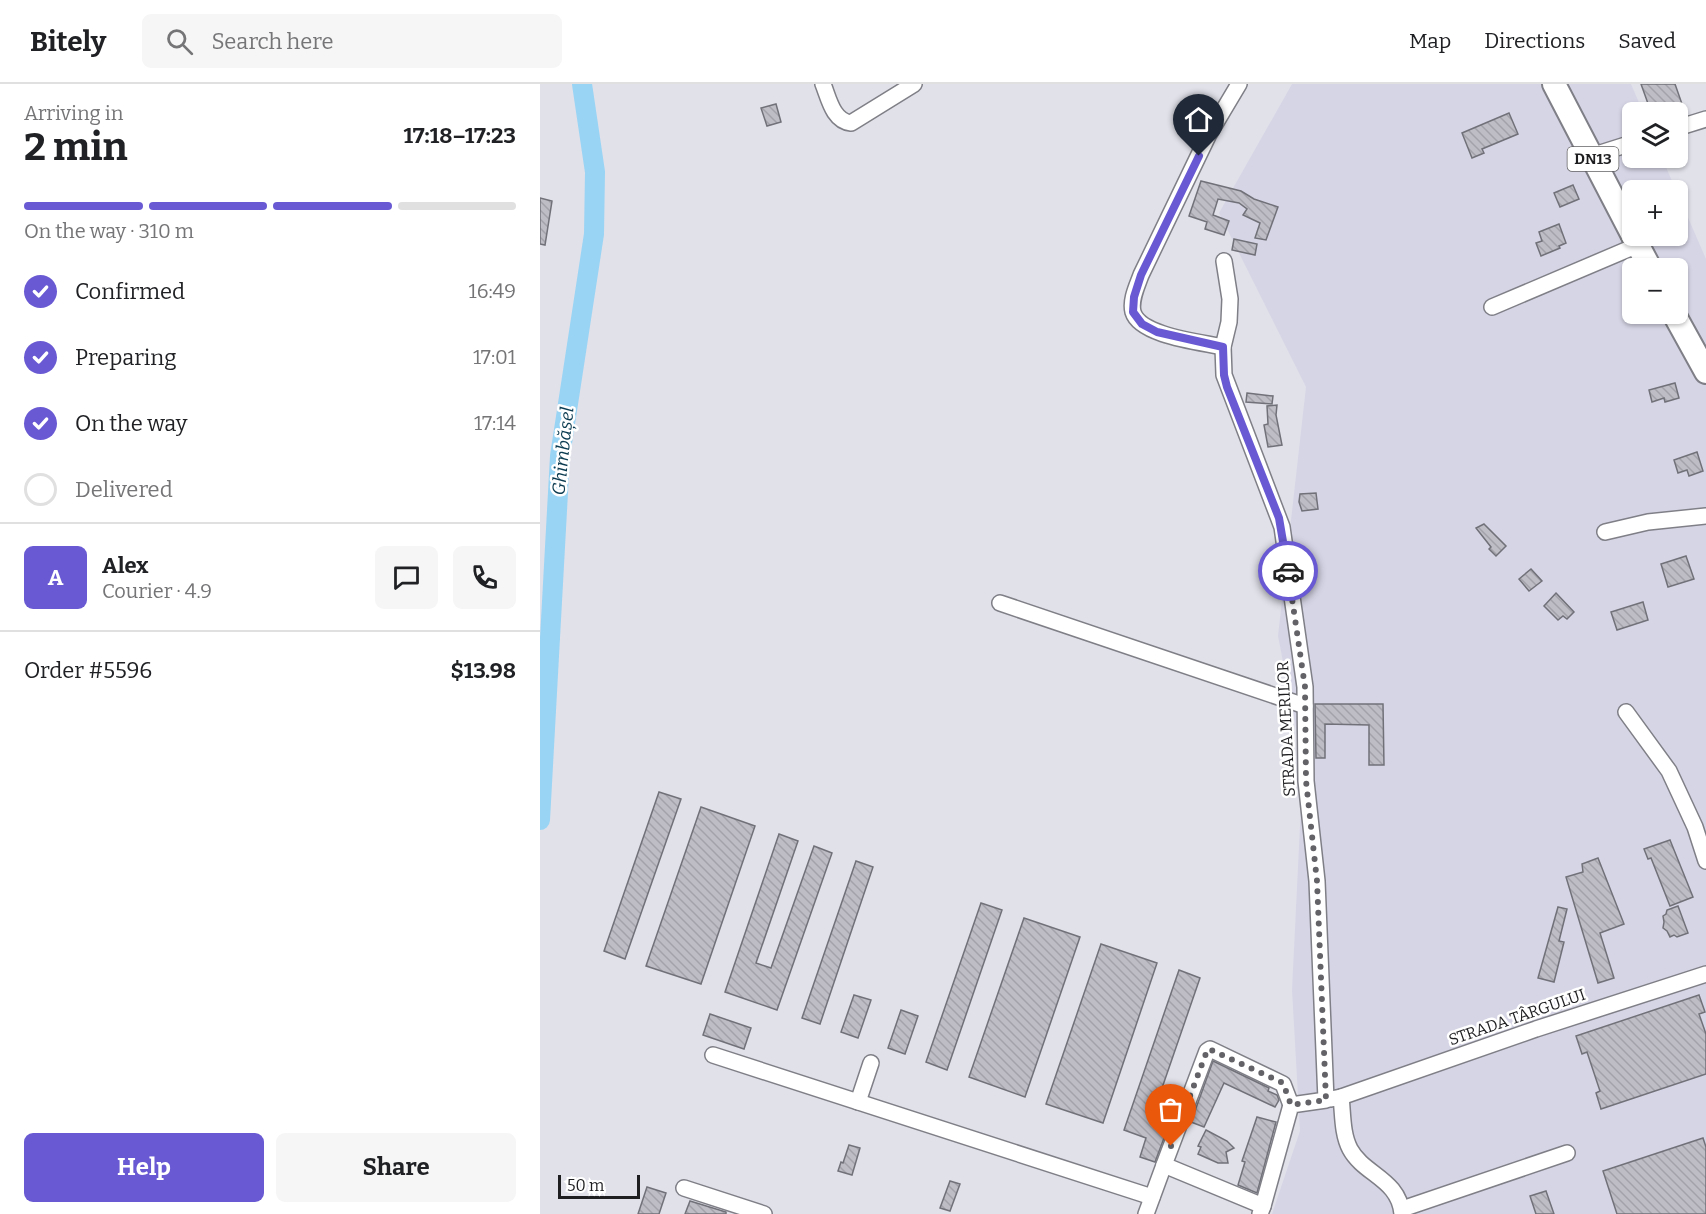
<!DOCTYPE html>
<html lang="en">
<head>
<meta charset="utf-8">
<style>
	:root { --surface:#fff; --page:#f6f6f6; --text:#202124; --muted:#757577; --line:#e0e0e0; --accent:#695ad3 }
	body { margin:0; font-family:Bitter,serif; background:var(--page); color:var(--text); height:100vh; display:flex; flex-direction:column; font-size:22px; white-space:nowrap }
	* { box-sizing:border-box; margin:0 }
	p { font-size:20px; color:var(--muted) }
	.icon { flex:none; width:33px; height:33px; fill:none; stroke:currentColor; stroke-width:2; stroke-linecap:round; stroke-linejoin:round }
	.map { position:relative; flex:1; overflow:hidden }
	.drawer { display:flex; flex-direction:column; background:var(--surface); width:540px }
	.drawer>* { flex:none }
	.fabs { position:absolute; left:1082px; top:18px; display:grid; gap:12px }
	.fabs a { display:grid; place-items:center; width:66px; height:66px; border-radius:9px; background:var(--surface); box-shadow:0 2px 4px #0004; font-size:30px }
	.scale { position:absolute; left:18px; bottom:15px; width:82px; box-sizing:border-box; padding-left:6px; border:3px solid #1e1e21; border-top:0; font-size:16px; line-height:21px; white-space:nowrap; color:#1e1e21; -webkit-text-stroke:4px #fff; paint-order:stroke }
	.pin { position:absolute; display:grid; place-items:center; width:51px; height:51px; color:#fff; margin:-62px -26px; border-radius:50% 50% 50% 0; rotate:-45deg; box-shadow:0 0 6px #0007 }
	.pin .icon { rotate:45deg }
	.courier { position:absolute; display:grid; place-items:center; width:60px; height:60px; margin:-30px; border:4px solid #695ad3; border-radius:50%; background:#fff; color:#222; box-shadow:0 2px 8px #0007 }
	.head em { font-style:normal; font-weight:700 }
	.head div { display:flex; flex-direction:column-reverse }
	.head { display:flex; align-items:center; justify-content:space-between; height:102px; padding:0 24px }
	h1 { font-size:39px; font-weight:700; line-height:45px }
	.bar { display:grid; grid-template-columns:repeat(4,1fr); gap:9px 6px; align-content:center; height:72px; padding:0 24px }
	.bar i { height:8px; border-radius:4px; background:var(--line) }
	.bar .current { background:var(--accent) }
	.bar p { grid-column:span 4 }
	.line { display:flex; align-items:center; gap:15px; padding:0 24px; border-top:2px solid var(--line) }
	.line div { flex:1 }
	.round { display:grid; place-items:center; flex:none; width:63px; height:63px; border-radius:9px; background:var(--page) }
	ol { padding:0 24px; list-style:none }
	li { display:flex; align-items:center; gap:18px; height:66px }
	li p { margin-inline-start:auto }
	li .icon { padding:6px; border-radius:50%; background:var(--accent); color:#fff; stroke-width:4 }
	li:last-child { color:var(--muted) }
	li i { width:33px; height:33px; border:3px solid var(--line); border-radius:50% }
	.primary-button { display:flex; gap:12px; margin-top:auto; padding:12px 24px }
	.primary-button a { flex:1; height:69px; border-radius:9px; background:var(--accent); color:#fff; font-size:24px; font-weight:700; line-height:69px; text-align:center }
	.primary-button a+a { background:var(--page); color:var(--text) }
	header { display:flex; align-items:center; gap:36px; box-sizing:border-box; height:84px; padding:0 30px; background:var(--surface); border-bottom:2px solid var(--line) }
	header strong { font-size:28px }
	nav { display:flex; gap:33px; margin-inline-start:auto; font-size:21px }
	.search { width:420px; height:54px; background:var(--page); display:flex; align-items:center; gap:15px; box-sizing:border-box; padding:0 21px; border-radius:9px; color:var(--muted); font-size:22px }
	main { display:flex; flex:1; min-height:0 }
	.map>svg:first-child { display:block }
</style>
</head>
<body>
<header>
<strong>Bitely</strong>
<div class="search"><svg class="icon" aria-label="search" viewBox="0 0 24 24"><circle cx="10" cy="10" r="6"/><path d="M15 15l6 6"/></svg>Search here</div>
<nav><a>Map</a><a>Directions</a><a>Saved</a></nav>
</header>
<main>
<section class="drawer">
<div class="head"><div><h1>2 min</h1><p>Arriving in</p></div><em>17:18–17:23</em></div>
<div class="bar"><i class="current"></i><i class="current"></i><i class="current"></i><i></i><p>On the way · 310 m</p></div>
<ol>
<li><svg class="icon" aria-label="check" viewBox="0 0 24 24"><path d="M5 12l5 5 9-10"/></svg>Confirmed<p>16:49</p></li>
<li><svg class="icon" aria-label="check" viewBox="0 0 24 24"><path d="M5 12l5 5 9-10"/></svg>Preparing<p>17:01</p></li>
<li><svg class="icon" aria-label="check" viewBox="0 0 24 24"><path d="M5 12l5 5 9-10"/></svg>On the way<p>17:14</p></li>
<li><i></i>Delivered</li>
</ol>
<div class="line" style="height:108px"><b class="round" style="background:var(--accent);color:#fff">A</b><div><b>Alex</b><p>Courier · 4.9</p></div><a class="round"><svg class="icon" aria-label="chat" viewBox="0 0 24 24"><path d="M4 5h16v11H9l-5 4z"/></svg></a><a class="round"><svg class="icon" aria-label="phone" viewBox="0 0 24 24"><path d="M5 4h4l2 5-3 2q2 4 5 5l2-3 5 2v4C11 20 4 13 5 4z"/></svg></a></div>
<div class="line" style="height:78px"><div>Order #5596</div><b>$13.98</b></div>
<div class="primary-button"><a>Help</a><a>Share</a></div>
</section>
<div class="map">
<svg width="1166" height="1130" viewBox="0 0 1166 1130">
	<defs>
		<pattern id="building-back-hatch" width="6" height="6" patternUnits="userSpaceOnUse" patternTransform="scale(1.5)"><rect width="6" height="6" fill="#bebdc6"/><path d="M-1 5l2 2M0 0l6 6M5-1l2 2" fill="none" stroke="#a3a2aa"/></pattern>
	</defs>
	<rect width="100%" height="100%" fill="#e1e1ea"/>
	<path fill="#d6d5e6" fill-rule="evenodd" d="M752 0H1091L1103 28H1092V74H1122L1136 106H1092V152H1137V108L1166 175V1130H732L760 1047 752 906 763 680 738 552 766 303 679 129ZM1092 184H1137V230H1092Z"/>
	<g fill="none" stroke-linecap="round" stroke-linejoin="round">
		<polyline stroke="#99d4f4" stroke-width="20" points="0,736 20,372 54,150 55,88 42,0"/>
	</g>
	<g fill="url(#building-back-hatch)" stroke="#717179" stroke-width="1.5">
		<polygon points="1101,0 1135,0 1142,20 1117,28 1111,28"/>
		<polygon points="236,20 241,38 227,42 221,24"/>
		<polygon points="969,29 978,50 942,65 944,69 932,74 922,49"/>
		<polygon points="661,97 701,107 714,115 738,123 726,156 715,154 720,139 703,131 707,125 699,119 678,115 673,131 689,137 684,151 665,145 667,138 649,132"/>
		<polygon points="1033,101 1039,115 1020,123 1014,109"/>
		<polygon points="0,114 12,117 5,161 0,160"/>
		<polygon points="1019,140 1026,159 1019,162 1020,164 1001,172 996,159 1002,157 999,148"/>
		<polygon points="694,155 717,160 715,171 692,166"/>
		<polygon points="1135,299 1139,314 1125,318 1124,314 1112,318 1109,306"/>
		<polygon points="707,309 733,312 732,320 706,318"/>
		<polygon points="737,321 736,331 742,361 728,363 724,341 728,340 727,322"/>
		<polygon points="1157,368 1163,387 1149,392 1147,386 1138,389 1134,376"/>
		<polygon points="776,409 778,425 762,427 759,418 760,410"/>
		<polygon points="944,440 966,462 956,472 949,465 951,463 936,444"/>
		<polygon points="1146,472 1154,495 1128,503 1121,480"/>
		<polygon points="991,485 1002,497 989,507 979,495"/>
		<polygon points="1016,509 1034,528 1027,535 1023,532 1018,536 1004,522"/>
		<polygon points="1103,518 1108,536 1077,546 1071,528"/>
		<polygon points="775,620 843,620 844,681 829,681 829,641 785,640 785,674 776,674"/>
		<polygon points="119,708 141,715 85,875 64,867"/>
		<polygon points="161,723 215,742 161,900 106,882"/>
		<polygon points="239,750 258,757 216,879 231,884 274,762 292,769 237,926 185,908"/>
		<polygon points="1130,756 1153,813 1130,822 1111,774 1108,775 1104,765"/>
		<polygon points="1058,774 1084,840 1060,849 1074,894 1058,899 1026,793 1043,788 1042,780"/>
		<polygon points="316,777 333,783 280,940 262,934"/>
		<polygon points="441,819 462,826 407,986 386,978"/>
		<polygon points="1138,822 1148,849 1137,853 1134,851 1130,853 1127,847 1123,844 1124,838 1123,832 1126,830 1127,826"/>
		<polygon points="1018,823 1027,825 1019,857 1024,858 1014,898 998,894"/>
		<polygon points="484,834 540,853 485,1013 429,993"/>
		<polygon points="561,860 617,879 563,1039 506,1020"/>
		<polygon points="639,886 660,894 612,1033 630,1038 615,1078 600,1073 606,1054 584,1046"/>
		<polygon points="314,911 331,916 318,954 301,948"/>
		<polygon points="1159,911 1165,928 1159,930 1166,950 1166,990 1061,1025 1056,1009 1060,1007 1047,968 1042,970 1036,952"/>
		<polygon points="361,926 378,932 365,970 348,964"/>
		<polygon points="170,930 211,944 204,965 163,951"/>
		<polygon points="673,977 729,1004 728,1007 737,1011 739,1016 735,1023 684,999 664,1043 651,1038"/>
		<polygon points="717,1033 736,1038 717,1109 698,1101 705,1078 702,1077"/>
		<polygon points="666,1046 687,1057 694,1064 686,1068 688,1079 678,1079 658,1070 661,1063 658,1062"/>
		<polygon points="1163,1054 1166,1063 1166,1130 1077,1130 1063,1087"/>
		<polygon points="309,1061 320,1064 312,1091 298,1087 301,1078 303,1079"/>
		<polygon points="410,1097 420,1100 410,1127 400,1124"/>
		<polygon points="107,1103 126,1109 119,1130 98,1130"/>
		<polygon points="1006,1107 1014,1130 996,1130 990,1112"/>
		<polygon points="150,1117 186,1128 186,1130 145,1130"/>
	</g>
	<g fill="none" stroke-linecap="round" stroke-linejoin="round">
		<defs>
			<g id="minor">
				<path d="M283 0C289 15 293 37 311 39L374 0"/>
				<polyline points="1137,44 1166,35"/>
				<polyline points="1051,72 1092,59"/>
				<polyline points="684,177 690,215 689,238 683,263 684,291 742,443 765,603 766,697 777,797 786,1016 751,1021 723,1122"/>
				<polyline points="952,223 1098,161"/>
				<path d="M683 263C661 258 600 252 593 228 590 216 597 202 601 191L668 52 699 0"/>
				<polyline points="1065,448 1108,438 1166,432"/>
				<polyline points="460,519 765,622"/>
				<polyline points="1086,628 1129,687 1155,743 1166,777"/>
				<polyline points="173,971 612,1113"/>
				<polyline points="801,1013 996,945 1166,890"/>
				<path d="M791 1015 801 1013C803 1030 802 1050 810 1065 824 1091 859 1095 862 1130"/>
				<polyline points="318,1018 331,979"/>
				<polyline points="144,1104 224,1130"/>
				<polyline points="862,1125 1027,1069"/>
				<polyline points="606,1130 624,1081"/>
				<polyline points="720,1130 723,1122 624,1081 667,967 670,965 743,1000 751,1021"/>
			</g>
			<g id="highway">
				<polyline points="1014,0 1092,150"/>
				<polyline points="1093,152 1110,184"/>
				<polyline points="1134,230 1166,288"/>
			</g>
		</defs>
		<use href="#minor" stroke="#7f7f87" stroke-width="18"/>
		<use href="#highway" stroke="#7f7f87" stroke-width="26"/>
		<use href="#minor" stroke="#fff" stroke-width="15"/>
		<use href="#highway" stroke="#fff" stroke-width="22"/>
	</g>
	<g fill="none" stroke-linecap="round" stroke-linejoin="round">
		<polyline stroke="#626267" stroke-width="6" stroke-dasharray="0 10.8" points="631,1062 667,967 669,965 743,999 751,1021 786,1016 777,797 766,697 765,603 748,487"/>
		<polyline stroke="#695ad3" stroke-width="8" points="659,72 601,191 594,213 593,228 602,240 617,248 683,263 684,291 687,303 739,434 748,487"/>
	</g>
	<g text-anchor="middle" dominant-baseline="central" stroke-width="5" stroke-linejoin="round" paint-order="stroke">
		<rect fill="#fff" stroke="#626264" stroke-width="1.5" x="1027.5" y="63" width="51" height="24" rx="4.5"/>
		<g font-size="15" font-weight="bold" fill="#1e1e21">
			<text x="1053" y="75">DN13</text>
		</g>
		<g font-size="16" fill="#1e1e21" stroke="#fff">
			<text transform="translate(746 645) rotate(-93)">STRADA MERILOR</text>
			<text transform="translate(977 933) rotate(-19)">STRADA TÂRGULUI</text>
		</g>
		<g font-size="18" font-style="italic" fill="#0a3b50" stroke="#fff">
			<text transform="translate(23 367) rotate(-84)">Ghimbășel</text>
		</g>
	</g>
</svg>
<div class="fabs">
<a><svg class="icon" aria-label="layers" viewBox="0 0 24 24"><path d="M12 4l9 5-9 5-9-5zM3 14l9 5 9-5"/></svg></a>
<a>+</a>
<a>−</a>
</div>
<div class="scale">50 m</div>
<div class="pin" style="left:631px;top:1062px;background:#ea580c"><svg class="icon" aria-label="bag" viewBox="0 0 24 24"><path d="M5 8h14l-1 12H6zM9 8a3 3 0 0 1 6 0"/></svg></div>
<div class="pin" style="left:659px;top:72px;background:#1f2937"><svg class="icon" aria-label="home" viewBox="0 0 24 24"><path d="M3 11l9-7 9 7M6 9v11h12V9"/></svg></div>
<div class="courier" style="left:748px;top:487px"><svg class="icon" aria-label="car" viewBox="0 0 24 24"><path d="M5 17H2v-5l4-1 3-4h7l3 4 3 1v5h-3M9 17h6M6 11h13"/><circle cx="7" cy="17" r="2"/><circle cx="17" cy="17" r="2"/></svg></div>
</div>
</main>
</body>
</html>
